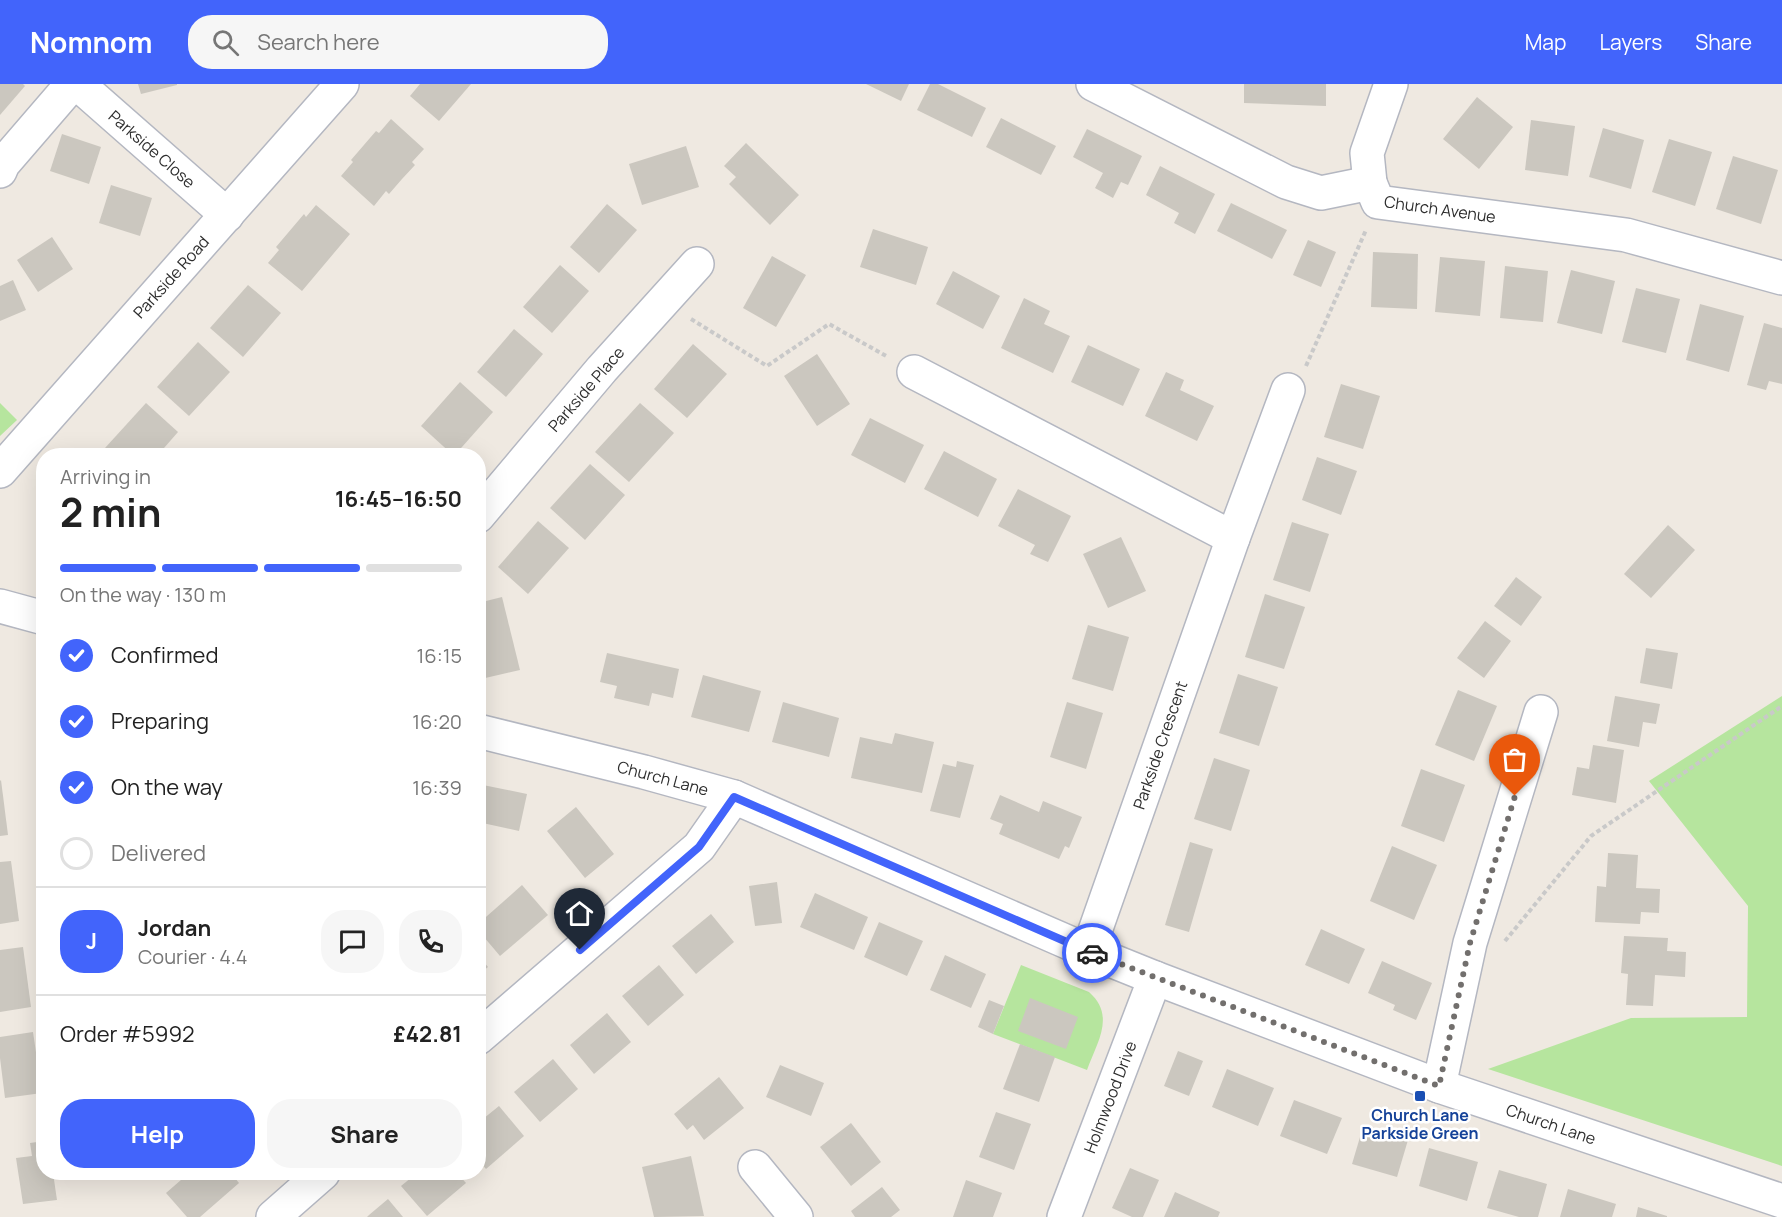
<!DOCTYPE html>
<html lang="en">
<head>
<meta charset="utf-8">
<style>
	:root { --surface:#fff; --page:#f6f6f6; --text:#222; --muted:#767676; --line:#e0e0e0; --accent:#4264fb }
	body { margin:0; font-family:Manrope,sans-serif; background:var(--page); color:var(--text); height:100vh; display:flex; flex-direction:column; font-size:22px; white-space:nowrap }
	* { box-sizing:border-box; margin:0 }
	p { font-size:20px; color:var(--muted) }
	.icon { flex:none; width:33px; height:33px; fill:none; stroke:currentColor; stroke-width:2; stroke-linecap:round; stroke-linejoin:round }
	.map { position:relative; flex:1; overflow:hidden }
	.drawer { position:absolute; left:36px; top:364px; width:450px; height:732px; display:flex; flex-direction:column; background:var(--surface); border-radius:24px; box-shadow:0 6px 24px #0002 }
	.drawer>* { flex:none }
	.pin { position:absolute; display:grid; place-items:center; width:51px; height:51px; color:#fff; margin:-62px -26px; border-radius:50% 50% 50% 0; rotate:-45deg; box-shadow:0 0 6px #0007 }
	.pin .icon { rotate:45deg }
	.courier { position:absolute; display:grid; place-items:center; width:60px; height:60px; margin:-30px; border:4px solid #4264fb; border-radius:50%; background:#fff; color:#222; box-shadow:0 2px 8px #0007 }
	.summary em { font-style:normal; font-weight:700 }
	.summary div { display:flex; flex-direction:column-reverse }
	.summary { display:flex; align-items:center; justify-content:space-between; height:102px; padding:0 24px }
	h1 { font-size:39px; font-weight:700; line-height:45px }
	.bar { display:grid; grid-template-columns:repeat(4,1fr); gap:9px 6px; align-content:center; height:72px; padding:0 24px }
	.bar i { height:8px; border-radius:4px; background:var(--line) }
	.bar .selected { background:var(--accent) }
	.bar p { grid-column:span 4 }
	.line { display:flex; align-items:center; gap:15px; padding:0 24px; border-top:2px solid var(--line) }
	.line div { flex:1 }
	.round { display:grid; place-items:center; flex:none; width:63px; height:63px; border-radius:24px; background:var(--page) }
	ol { padding:0 24px; list-style:none }
	li { display:flex; align-items:center; gap:18px; height:66px }
	li p { margin-inline-start:auto }
	li .icon { padding:6px; border-radius:50%; background:var(--accent); color:#fff; stroke-width:4 }
	li:last-child { color:var(--muted) }
	li i { width:33px; height:33px; border:3px solid var(--line); border-radius:50% }
	.primary-button { display:flex; gap:12px; margin-top:auto; padding:12px 24px }
	.primary-button a { flex:1; height:69px; border-radius:24px; background:var(--accent); color:#fff; font-size:24px; font-weight:700; line-height:69px; text-align:center }
	.primary-button a+a { background:var(--page); color:var(--text) }
	header { display:flex; align-items:center; gap:36px; box-sizing:border-box; height:84px; padding:0 30px; background:var(--accent); color:#fff }
	header strong { font-size:28px }
	nav { display:flex; gap:33px; margin-inline-start:auto; font-size:21px }
	.search { width:420px; height:54px; background:var(--page); display:flex; align-items:center; gap:15px; box-sizing:border-box; padding:0 21px; border-radius:24px; color:var(--muted); font-size:22px }
	.map>svg:first-child { display:block }
</style>
</head>
<body>
<header>
<strong>Nomnom</strong>
<div class="search"><svg class="icon" aria-label="search" viewBox="0 0 24 24"><circle cx="10" cy="10" r="6"/><path d="M15 15l6 6"/></svg>Search here</div>
<nav><a>Map</a><a>Layers</a><a>Share</a></nav>
</header>
<div class="map">
<svg width="1782" height="1133" viewBox="0 0 1782 1133">
	<rect width="100%" height="100%" fill="#efe9e1"/>
	<g fill="#b6e59e">
		<polygon points="0,319 17,336 0,352"/>
		<polygon points="1782,612 1782,1082 1488,985 1631,934 1747,933 1748,822 1649,697"/>
		<path d="M1021 881 1089 908C1116 932 1097 958 1087 986L993 950Z"/>
	</g>
	<g fill="#cbc7bf">
		<polygon points="0,0 23,0 25,2 0,31"/>
		<polygon points="138,0 177,0 177,1 141,10"/>
		<polygon points="420,0 471,0 439,37 410,12"/>
		<polygon points="866,0 909,0 901,17"/>
		<polygon points="930,0 938,0 986,24 972,53 917,26"/>
		<polygon points="1244,0 1326,0 1326,22 1244,19"/>
		<polygon points="1477,13 1513,43 1479,85 1443,55"/>
		<polygon points="1001,34 1056,62 1041,91 986,63"/>
		<polygon points="391,35 424,65 412,78 415,81 402,95 389,110 386,107 374,122 341,92 353,78 351,76 376,47 379,49"/>
		<polygon points="1531,36 1575,42 1568,92 1525,86"/>
		<polygon points="1603,44 1644,56 1631,105 1589,93"/>
		<polygon points="1087,45 1142,72 1128,101 1121,98 1113,114 1095,104 1103,89 1073,73"/>
		<polygon points="62,50 101,63 89,100 50,87"/>
		<polygon points="1669,55 1712,68 1695,122 1652,108"/>
		<polygon points="746,59 799,111 770,141 729,100 736,93 724,82"/>
		<polygon points="686,62 699,103 642,121 629,80"/>
		<polygon points="1733,72 1778,86 1761,140 1716,125"/>
		<polygon points="1160,82 1215,110 1195,150 1174,139 1179,129 1146,111"/>
		<polygon points="111,101 152,114 140,152 99,139"/>
		<polygon points="1231,119 1287,146 1272,175 1217,147"/>
		<polygon points="607,120 637,146 599,189 570,163"/>
		<polygon points="316,121 350,150 302,207 268,179 279,166 276,163 304,130 306,133"/>
		<polygon points="873,145 928,163 916,201 860,183"/>
		<polygon points="52,153 73,185 38,208 17,176"/>
		<polygon points="1308,156 1336,168 1321,203 1293,191"/>
		<polygon points="1373,168 1418,170 1417,225 1371,223"/>
		<polygon points="772,172 806,191 776,243 743,224"/>
		<polygon points="1440,173 1485,177 1480,232 1435,228"/>
		<polygon points="560,181 589,207 552,249 523,223"/>
		<polygon points="1505,182 1548,187 1543,238 1500,234"/>
		<polygon points="1571,186 1615,197 1602,250 1557,239"/>
		<polygon points="953,187 1000,212 983,245 936,220"/>
		<polygon points="13,196 26,226 0,237 0,202"/>
		<polygon points="248,201 281,229 243,273 210,244"/>
		<polygon points="1636,204 1680,215 1666,269 1622,258"/>
		<polygon points="1024,214 1050,227 1044,240 1070,252 1053,289 1001,264"/>
		<polygon points="1700,220 1744,232 1729,288 1686,276"/>
		<polygon points="1764,239 1782,244 1782,300 1769,297 1766,306 1747,301"/>
		<polygon points="514,245 543,270 506,313 477,288"/>
		<polygon points="198,258 230,288 189,332 157,303"/>
		<polygon points="693,260 727,290 687,334 654,305"/>
		<polygon points="1088,261 1140,285 1123,322 1071,298"/>
		<polygon points="817,270 850,320 817,342 784,292"/>
		<polygon points="1166,288 1184,296 1180,306 1214,322 1197,357 1145,332"/>
		<polygon points="460,298 493,328 454,372 421,342"/>
		<polygon points="1341,300 1380,312 1363,365 1324,353"/>
		<polygon points="146,319 178,348 157,372 114,372 105,364"/>
		<polygon points="640,319 674,349 629,398 595,368"/>
		<polygon points="870,334 924,361 905,399 851,371"/>
		<polygon points="414,364 423,372 408,372"/>
		<polygon points="944,367 997,395 978,433 924,405"/>
		<polygon points="1317,373 1357,387 1341,431 1302,416"/>
		<polygon points="590,380 625,411 585,456 550,424"/>
		<polygon points="1018,405 1071,432 1048,478 1030,470 1035,461 998,442"/>
		<polygon points="538,437 569,464 528,510 498,483"/>
		<polygon points="1292,438 1329,450 1310,508 1273,496"/>
		<polygon points="1668,441 1695,466 1651,514 1624,490"/>
		<polygon points="1121,453 1146,507 1108,524 1083,470"/>
		<polygon points="1516,493 1542,513 1521,542 1494,522"/>
		<polygon points="1265,510 1305,523 1284,585 1245,573"/>
		<polygon points="502,513 520,586 481,595 478,587 478,519"/>
		<polygon points="1485,537 1511,557 1484,594 1457,574"/>
		<polygon points="1088,541 1129,553 1113,607 1072,595"/>
		<polygon points="1646,564 1678,569 1672,605 1640,599"/>
		<polygon points="607,569 679,585 673,614 652,609 649,622 614,614 617,602 600,598"/>
		<polygon points="1238,590 1278,603 1259,662 1219,649"/>
		<polygon points="703,591 761,607 749,648 691,633"/>
		<polygon points="1458,606 1497,622 1474,677 1435,661"/>
		<polygon points="1615,612 1660,620 1656,640 1643,638 1639,663 1607,657"/>
		<polygon points="783,618 839,634 829,673 772,658"/>
		<polygon points="1067,618 1103,629 1086,685 1050,673"/>
		<polygon points="895,649 934,658 922,709 851,694 860,653 892,660"/>
		<polygon points="1593,661 1624,666 1616,719 1572,711 1577,683 1589,685"/>
		<polygon points="1214,674 1250,686 1231,747 1194,735"/>
		<polygon points="957,677 974,681 960,734 930,727 943,680 956,683"/>
		<polygon points="1421,685 1465,701 1444,758 1401,742"/>
		<polygon points="1,696 8,751 0,752 0,697"/>
		<polygon points="478,700 527,710 519,747 478,738"/>
		<polygon points="1000,711 1039,728 1043,717 1082,733 1069,764 1065,762 1059,775 999,750 1003,740 990,735"/>
		<polygon points="576,723 614,770 585,794 547,747"/>
		<polygon points="1190,758 1213,765 1189,848 1165,841"/>
		<polygon points="1392,762 1437,781 1414,836 1370,817"/>
		<polygon points="1608,769 1638,771 1636,804 1660,805 1659,829 1641,828 1640,840 1595,838 1597,802 1606,803"/>
		<polygon points="11,777 19,837 0,840 0,778"/>
		<polygon points="777,798 782,839 755,842 749,802"/>
		<polygon points="522,801 548,831 500,872 478,846 478,840"/>
		<polygon points="815,809 868,833 854,866 800,843"/>
		<polygon points="711,830 734,858 696,890 672,862"/>
		<polygon points="879,838 923,857 907,892 864,873"/>
		<polygon points="1321,845 1365,865 1349,900 1305,881"/>
		<polygon points="1624,852 1668,854 1667,867 1686,868 1685,893 1655,891 1653,922 1626,921 1628,890 1621,889"/>
		<polygon points="23,863 31,923 0,928 0,866"/>
		<polygon points="478,871 488,883 478,891"/>
		<polygon points="945,871 986,890 971,924 930,906"/>
		<polygon points="1382,877 1432,899 1416,936 1393,926 1395,921 1368,909"/>
		<polygon points="659,881 684,911 648,942 622,912"/>
		<polygon points="1030,914 1078,933 1066,965 1018,947"/>
		<polygon points="989,916 1004,922 993,950 978,943"/>
		<polygon points="607,929 631,958 594,990 570,961"/>
		<polygon points="33,948 42,1009 5,1014 0,974 0,953"/>
		<polygon points="1020,960 1055,973 1039,1018 1003,1005"/>
		<polygon points="1178,967 1203,977 1189,1012 1164,1002"/>
		<polygon points="553,975 578,1005 540,1038 514,1008"/>
		<polygon points="780,981 824,999 811,1032 766,1013"/>
		<polygon points="1227,985 1274,1004 1258,1042 1212,1023"/>
		<polygon points="719,993 744,1024 704,1056 693,1041 687,1046 674,1030"/>
		<polygon points="1294,1016 1342,1034 1327,1070 1280,1052"/>
		<polygon points="499,1022 524,1052 486,1085 478,1076 478,1039"/>
		<polygon points="996,1028 1031,1040 1014,1086 979,1073"/>
		<polygon points="851,1039 881,1078 851,1102 820,1063"/>
		<polygon points="1363,1043 1408,1056 1397,1093 1352,1080"/>
		<polygon points="44,1057 44,1089 53,1089 57,1116 23,1120 16,1074 32,1072 30,1059"/>
		<polygon points="1429,1064 1478,1078 1467,1117 1419,1102"/>
		<polygon points="691,1072 704,1132 654,1133 642,1083"/>
		<polygon points="1130,1084 1159,1096 1143,1133 1132,1133 1112,1124"/>
		<polygon points="1499,1086 1547,1100 1538,1133 1519,1133 1487,1124"/>
		<polygon points="189,1089 231,1089 239,1099 200,1133 187,1133 166,1109"/>
		<polygon points="417,1089 457,1089 466,1099 427,1132 401,1102"/>
		<polygon points="966,1096 1002,1109 993,1133 953,1133"/>
		<polygon points="882,1103 900,1126 891,1133 855,1133 851,1127"/>
		<polygon points="1568,1105 1616,1120 1612,1133 1560,1133"/>
		<polygon points="1175,1108 1220,1128 1218,1133 1164,1133"/>
		<polygon points="388,1115 403,1133 367,1133 369,1131"/>
		<polygon points="1638,1123 1667,1132 1667,1133 1636,1133"/>
	</g>
	<g fill="none" stroke-linecap="round" stroke-linejoin="round">
		<defs>
			<g id="minor">
				<polyline points="78,0 227,131"/>
				<polyline points="1093,0 1286,98 1321,109 1370,99 1378,118 1626,151 1782,194"/>
				<polyline points="0,87 3,80 72,0"/>
				<polyline points="1370,99 1367,69 1391,0"/>
				<polyline points="914,288 1233,454"/>
				<polyline points="0,387 342,0"/>
				<polyline points="478,432 602,285 697,180"/>
				<polyline points="0,522 44,534"/>
				<polyline points="478,647 644,688 734,713 1088,867 1155,894 1439,1002 1782,1117"/>
				<polyline points="1088,867 1233,454 1288,306"/>
				<polyline points="478,954 699,763 734,713"/>
				<polyline points="1439,1002 1470,859 1541,628"/>
				<polyline points="755,1083 796,1133"/>
				<polyline points="273,1133 323,1089"/>
				<polyline points="1064,1133 1155,894"/>
			</g>
		</defs>
		<use href="#minor" stroke="#b4b7c1" stroke-width="36"/>
		<g stroke="#c9c9c9" stroke-width="4" stroke-dasharray="4.5 3" stroke-linecap="butt">
			<polyline points="691,235 767,282 829,240 888,273"/>
			<polyline points="1306,282 1366,146"/>
			<polyline points="1505,857 1591,752 1782,622"/>
		</g>
		<use href="#minor" stroke="#fff" stroke-width="33"/>
	</g>
	<g fill="none" stroke-linecap="round" stroke-linejoin="round">
		<polyline stroke="#726f6d" stroke-width="6" stroke-dasharray="0 10.8" points="1092,869 1439,1002 1470,859 1515,712"/>
		<polyline stroke="#4264fb" stroke-width="8" points="580,866 699,763 734,713 1092,869"/>
	</g>
	<rect fill="#1a4fb4" stroke="#fff" stroke-width="2" x="1414" y="1006" width="12" height="12" rx="3"/>
	<g text-anchor="middle" dominant-baseline="central" stroke-width="5" stroke-linejoin="round" paint-order="stroke">
		<g font-size="16" fill="#2e2e2e" stroke="#fff">
			<text transform="translate(152 65) rotate(41)">Parkside Close</text>
			<text transform="translate(1440 125) rotate(8)">Church Avenue</text>
			<text transform="translate(171 193) rotate(-48)">Parkside Road</text>
			<text transform="translate(586 305) rotate(-49)">Parkside Place</text>
			<text transform="translate(1160 661) rotate(-71)">Parkside Crescent</text>
			<text transform="translate(663 694) rotate(15)">Church Lane</text>
			<text transform="translate(1110 1013) rotate(-69)">Holmwood Drive</text>
			<text transform="translate(1551 1040) rotate(19)">Church Lane</text>
		</g>
		<g font-size="16" font-weight="bold" fill="#164399" stroke="#fff">
			<text x="1420" y="1031">Church Lane<tspan x="1420" dy="18">Parkside Green</tspan></text>
		</g>
	</g>
</svg>
<div class="pin" style="left:1515px;top:712px;background:#ea580c"><svg class="icon" aria-label="bag" viewBox="0 0 24 24"><path d="M5 8h14l-1 12H6zM9 8a3 3 0 0 1 6 0"/></svg></div>
<div class="pin" style="left:580px;top:866px;background:#1f2937"><svg class="icon" aria-label="home" viewBox="0 0 24 24"><path d="M3 11l9-7 9 7M6 9v11h12V9"/></svg></div>
<div class="courier" style="left:1092px;top:869px"><svg class="icon" aria-label="car" viewBox="0 0 24 24"><path d="M5 17H2v-5l4-1 3-4h7l3 4 3 1v5h-3M9 17h6M6 11h13"/><circle cx="7" cy="17" r="2"/><circle cx="17" cy="17" r="2"/></svg></div>
<section class="drawer">
<div class="summary"><div><h1>2 min</h1><p>Arriving in</p></div><em>16:45–16:50</em></div>
<div class="bar"><i class="selected"></i><i class="selected"></i><i class="selected"></i><i></i><p>On the way · 130 m</p></div>
<ol>
<li><svg class="icon" aria-label="check" viewBox="0 0 24 24"><path d="M5 12l5 5 9-10"/></svg>Confirmed<p>16:15</p></li>
<li><svg class="icon" aria-label="check" viewBox="0 0 24 24"><path d="M5 12l5 5 9-10"/></svg>Preparing<p>16:20</p></li>
<li><svg class="icon" aria-label="check" viewBox="0 0 24 24"><path d="M5 12l5 5 9-10"/></svg>On the way<p>16:39</p></li>
<li><i></i>Delivered</li>
</ol>
<div class="line" style="height:108px"><b class="round" style="background:var(--accent);color:#fff">J</b><div><b>Jordan</b><p>Courier · 4.4</p></div><a class="round"><svg class="icon" aria-label="chat" viewBox="0 0 24 24"><path d="M4 5h16v11H9l-5 4z"/></svg></a><a class="round"><svg class="icon" aria-label="phone" viewBox="0 0 24 24"><path d="M5 4h4l2 5-3 2q2 4 5 5l2-3 5 2v4C11 20 4 13 5 4z"/></svg></a></div>
<div class="line" style="height:78px"><div>Order #5992</div><b>£42.81</b></div>
<div class="primary-button"><a>Help</a><a>Share</a></div>
</section>
</div>
</body>
</html>
